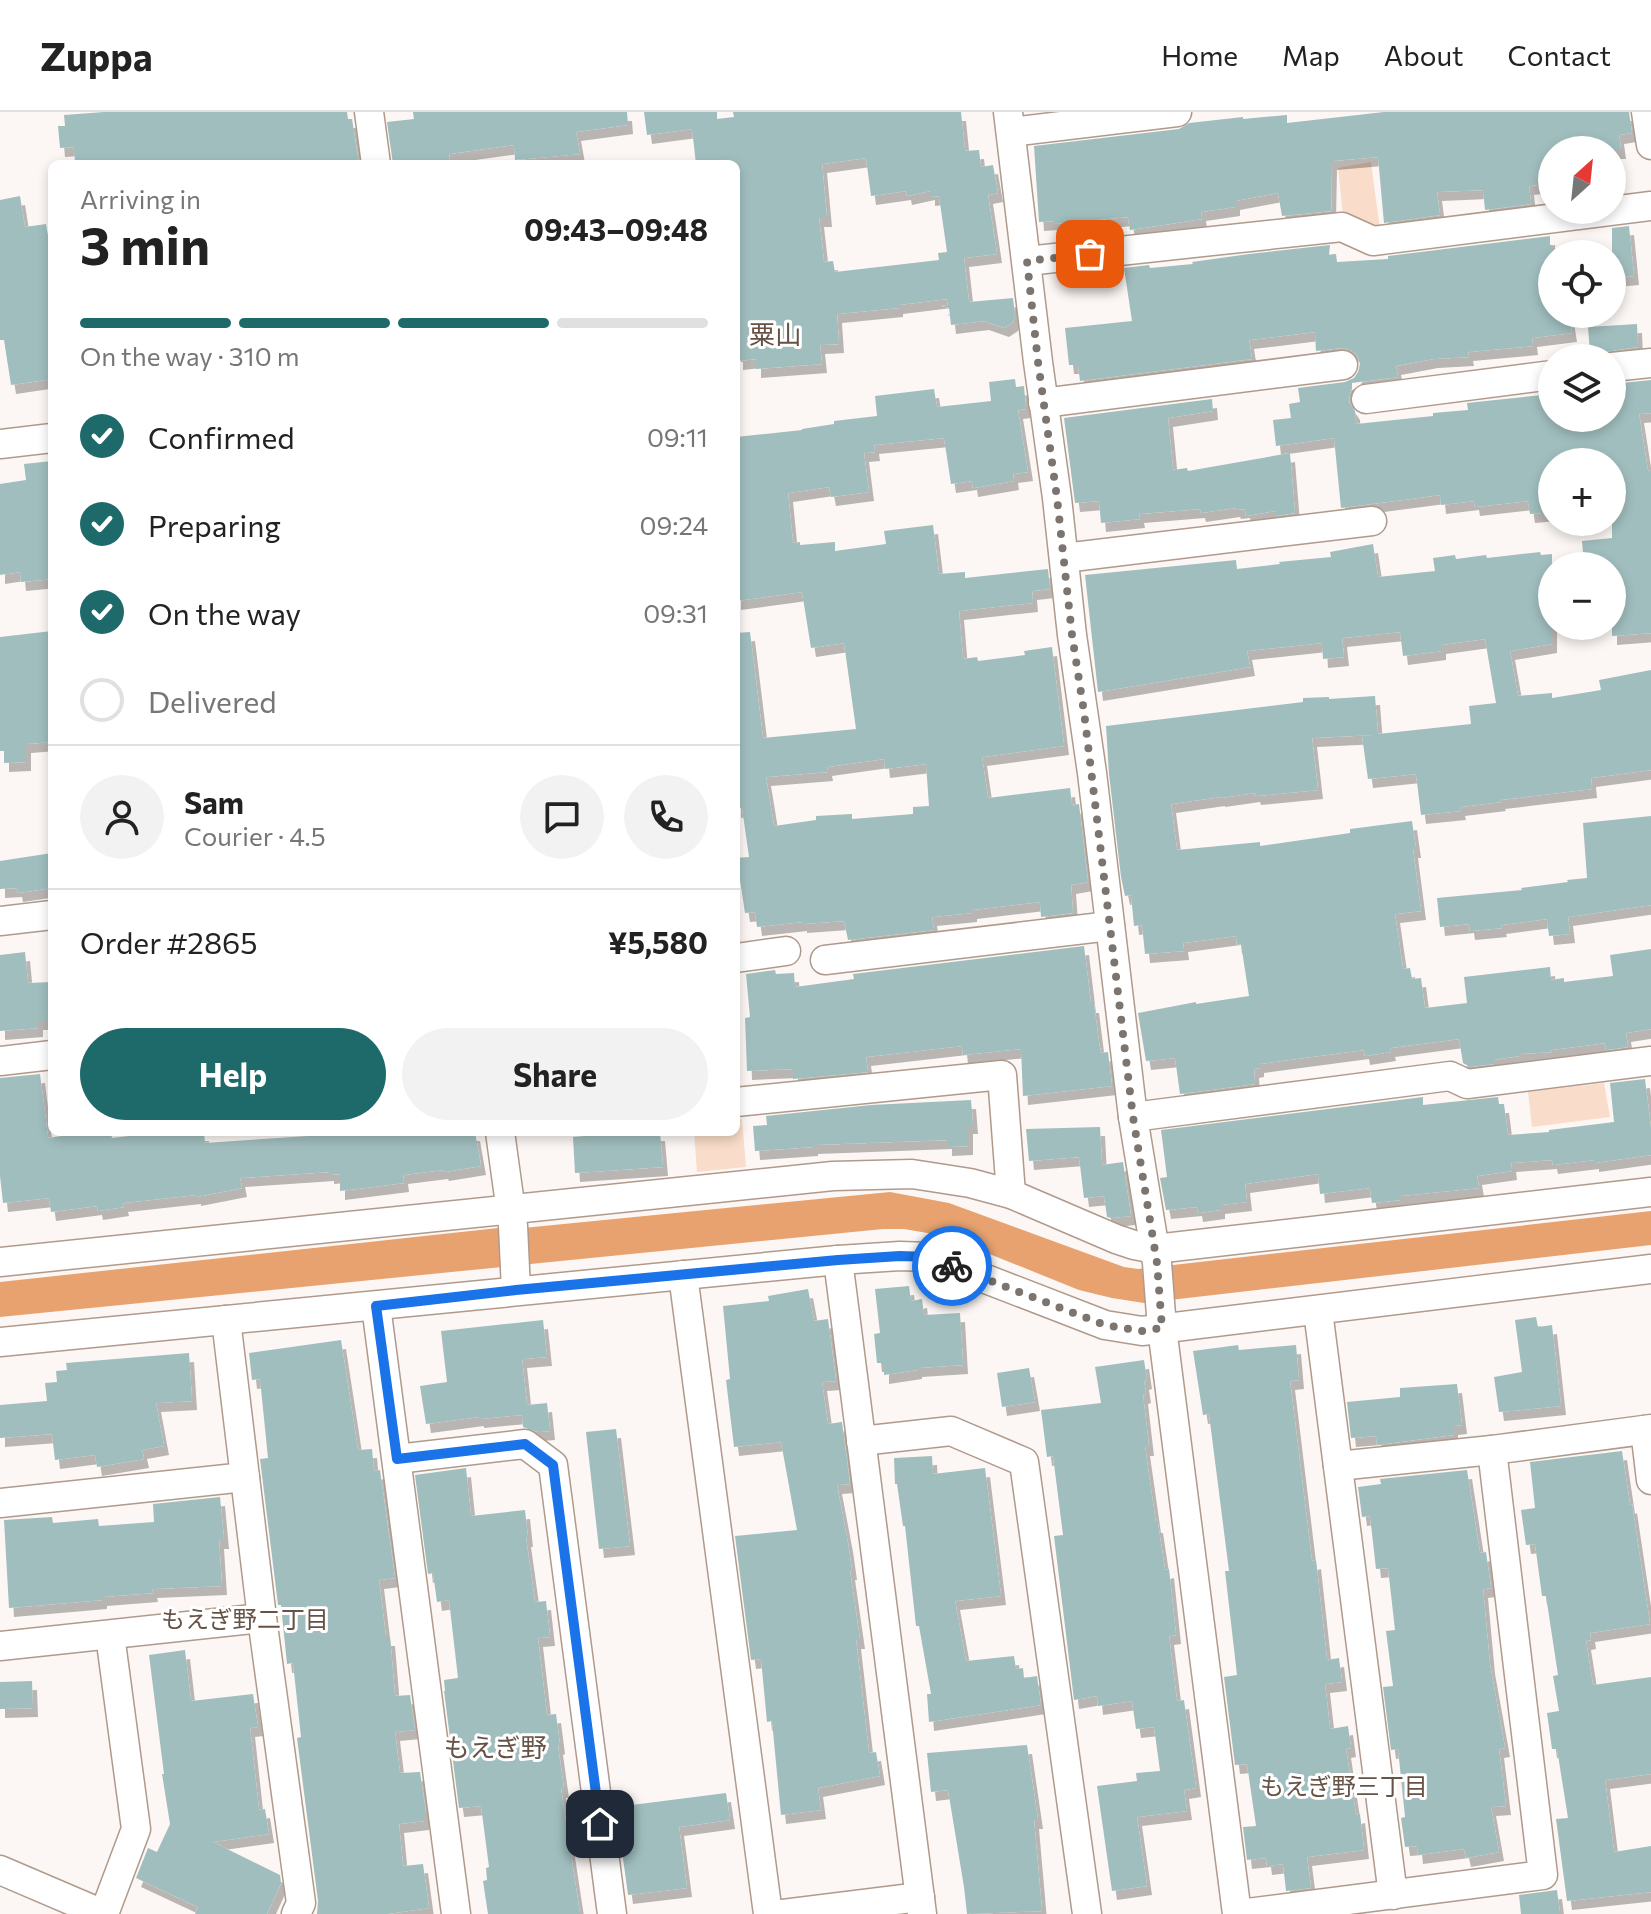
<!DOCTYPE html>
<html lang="en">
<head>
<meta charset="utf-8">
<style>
	:root { --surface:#fff; --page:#f2f2f2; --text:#222; --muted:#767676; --line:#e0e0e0; --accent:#1e6a6b }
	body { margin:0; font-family:Commissioner,"Noto Sans JP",sans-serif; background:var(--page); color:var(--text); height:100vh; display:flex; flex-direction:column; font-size:30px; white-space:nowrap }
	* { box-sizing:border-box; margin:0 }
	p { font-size:26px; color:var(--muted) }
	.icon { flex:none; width:44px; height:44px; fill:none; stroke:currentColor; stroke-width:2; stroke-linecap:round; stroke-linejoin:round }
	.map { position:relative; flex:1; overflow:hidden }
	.panel { position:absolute; left:48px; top:48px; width:692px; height:976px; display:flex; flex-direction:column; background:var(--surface); border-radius:12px; box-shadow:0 4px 12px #0003 }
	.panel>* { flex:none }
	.needle { width:52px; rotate:27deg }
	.fabs { position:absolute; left:1538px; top:24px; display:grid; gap:16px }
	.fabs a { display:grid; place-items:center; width:88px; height:88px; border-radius:50%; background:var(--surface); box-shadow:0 4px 12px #0003; font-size:40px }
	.pin { position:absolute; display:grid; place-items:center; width:68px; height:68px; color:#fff; margin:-34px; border-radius:16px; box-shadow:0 4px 12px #0006 }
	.courier { position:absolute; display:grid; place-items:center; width:80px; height:80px; margin:-40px; border:6px solid #1a73e8; border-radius:50%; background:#fff; color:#222; box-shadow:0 2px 10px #0007 }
	.overview em { font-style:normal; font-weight:700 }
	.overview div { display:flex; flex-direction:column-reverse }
	.overview { display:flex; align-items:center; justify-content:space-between; height:136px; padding:0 32px }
	h1 { font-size:52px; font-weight:700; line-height:60px }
	.bar { display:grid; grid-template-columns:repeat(4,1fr); gap:12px 8px; align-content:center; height:96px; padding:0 32px }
	.bar i { height:10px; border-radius:6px; background:var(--line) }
	.bar .active { background:var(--accent) }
	.bar p { grid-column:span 4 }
	.line { display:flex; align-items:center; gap:20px; padding:0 32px; border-top:2px solid var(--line) }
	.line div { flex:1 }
	.round { display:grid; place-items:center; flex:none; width:84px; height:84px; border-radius:42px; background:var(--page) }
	ol { padding:0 32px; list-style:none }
	li { display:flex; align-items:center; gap:24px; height:88px }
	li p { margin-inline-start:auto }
	li .icon { padding:8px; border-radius:50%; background:var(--accent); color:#fff; stroke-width:4 }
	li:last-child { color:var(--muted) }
	li i { width:44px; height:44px; border:4px solid var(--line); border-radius:50% }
	.button { display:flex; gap:16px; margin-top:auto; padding:16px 32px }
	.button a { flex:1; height:92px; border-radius:48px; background:var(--accent); color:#fff; font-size:32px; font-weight:700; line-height:92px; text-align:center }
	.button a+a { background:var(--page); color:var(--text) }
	header { display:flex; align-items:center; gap:48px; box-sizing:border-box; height:112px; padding:0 40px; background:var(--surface); border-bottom:2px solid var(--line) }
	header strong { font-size:38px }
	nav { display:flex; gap:44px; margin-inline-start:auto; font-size:28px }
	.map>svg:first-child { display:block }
</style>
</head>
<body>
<header>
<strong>Zuppa</strong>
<nav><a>Home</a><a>Map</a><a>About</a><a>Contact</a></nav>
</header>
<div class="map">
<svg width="1651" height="1802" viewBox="0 0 1651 1802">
	<defs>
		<filter id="shadow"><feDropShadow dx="5" dy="9" stdDeviation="0" flood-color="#0004"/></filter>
	</defs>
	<rect width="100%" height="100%" fill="#fcf7f4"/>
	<g fill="#f9dcc9">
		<polygon points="1371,50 1380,118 1343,104 1338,56"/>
		<polygon points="1604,971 1610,1005 1532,1015 1528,980"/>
		<polygon points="736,1007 742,1007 746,1055 697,1060 694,1020 736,1020"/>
	</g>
	<polygon fill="#e7a26f" points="890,1080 949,1091 1124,1155 1138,1157 1651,1099 1651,1133 1144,1191 1112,1186 1079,1178 945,1124 904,1117 883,1117 0,1205 0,1170 498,1116 502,1118"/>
	<g fill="#a1bebe" fill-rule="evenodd" filter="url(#shadow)">
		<polygon points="104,0 347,0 348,7 352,7 359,52 75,52 74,35 60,36 58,14 65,14 64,3"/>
		<polygon points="413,0 627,0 628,13 576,20 580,42 515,48 514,33 449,42 450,52 393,52 387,10 414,7"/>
		<path d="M644 0H717V7L734 5 733 0H961L965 39 979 38 981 55 993 53 998 81 988 83 997 142 964 146 969 190 1013 186 1015 204 1013 210 1004 216 984 209 951 213 949 196 942 194 948 193 947 187 898 193V196L837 202 839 232 820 233 822 252 756 257V247L738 249V241H736V151H740L736 122V52H696L692 17 647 23ZM866 46 871 84 906 79 907 84 930 79V85L939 84 947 140 938 141 939 148 835 160 833 149 824 150 819 106H827L822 52Z"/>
		<polygon points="1384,0 1629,0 1632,21 1619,23 1621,38 1552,38 1552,71 1529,74 1531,92 1485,98 1483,78 1437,80 1440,103 1384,111 1378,45 1332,49 1331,99 1282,104 1278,81 1235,89 1235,95 1201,100 1202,107 1130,118 1128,105 1054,112 1054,109 1039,110 1034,34 1179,17 1189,11 1243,5 1243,7 1287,3 1287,11"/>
		<polygon points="20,84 25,115 46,112 52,148 52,267 11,273 4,228 0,228 0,88"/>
		<polygon points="1629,114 1634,164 1612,166 1612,116"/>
		<polygon points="1550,124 1550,133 1552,133 1552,202 1569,202 1572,221 1532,226 1533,234 1468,240 1469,245 1433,247 1396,254 1398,265 1352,271 1352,277 1350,281 1349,290 1355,299 1356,312 1433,304 1433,301 1468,298 1467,291 1552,282 1552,306 1612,306 1612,272 1651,268 1651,301 1639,302 1648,359 1651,358 1651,521 1612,524 1612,454 1584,454 1582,429 1612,426 1612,350 1552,350 1552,362 1548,362 1552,400 1530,402 1528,389 1475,395 1474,389 1441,393 1440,383 1341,396 1334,326 1276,334 1273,308 1291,306 1289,292 1300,290 1298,276 1345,270 1354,266 1358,260 1360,252 1357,243 1350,238 1341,236 1316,239 1315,220 1249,228 1252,247 1080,269 1078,253 1069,253 1065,216 1132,209 1124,156 1149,153 1150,156 1193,152 1192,150 1249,142 1330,133 1329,143 1336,142 1337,150 1388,147 1388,144"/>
		<polygon points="1637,212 1638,235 1590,242 1588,215"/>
		<path d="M1015 267 1016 275 1024 274 1026 297 1018 298 1028 360 1013 362 1014 369 973 376 972 369 951 372 944 326 874 333 875 340 864 341 869 380 831 385 829 375 788 381 793 431 800 430V433L835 430V439L886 432 884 419 933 413 939 462 965 460V466L1048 457 1050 477 1032 479 1033 491 959 499 963 547 977 545 978 549 1025 543 1024 539 1052 535 1064 634 982 645 988 686 1070 676 1072 693 1079 692 1088 770 1071 773 1073 801 1041 805 1040 790 972 798V801L932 805 934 818 848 828 844 809 802 812V810L757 815 755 800 745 801 740 768H736V746L749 745 742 696 736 697V521L750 520 763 626 856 617 844 531 811 536 802 480 736 489V325L802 318V317L834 312V309L877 304 875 284 934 277 937 295 991 289 989 270ZM884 647 885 657 926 652 929 694 913 695V702L852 707V702L816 704V708L774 714 766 665 828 660 827 655Z"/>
		<polygon points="1212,287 1213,299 1168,306 1173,358 1187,356 1188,359 1290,341 1295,401 1275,404 1275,399 1246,404 1245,397 1236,398 1235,396 1201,401 1200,397 1139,402 1140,407 1101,411 1099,389 1075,391 1064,306"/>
		<polygon points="52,349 52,467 21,470 20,460 0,463 0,372 26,368 24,352"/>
		<polygon points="1373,432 1378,465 1435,459 1433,446 1455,443 1456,447 1486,443 1487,446 1540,440 1541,443 1552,442 1552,532 1510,539 1518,584 1552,581 1552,586 1601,578 1599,568 1651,558 1651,658 1591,666 1592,677 1500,688 1501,690 1460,695 1461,699 1421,703 1416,662 1368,667 1362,624 1374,623 1312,626 1318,678 1256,684 1255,681 1220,686 1220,685 1171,692 1177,738 1260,730 1260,734 1350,721 1350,717 1412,709 1416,737 1413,737 1421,799 1395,802 1403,857 1410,856 1412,867 1421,866 1425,896 1467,891 1464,865 1550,855 1551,868 1564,866 1564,870 1613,864 1610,843 1651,837 1651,917 1626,921 1628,935 1606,938 1605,931 1551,938 1552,940 1519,942 1519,944 1493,948 1493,952 1470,955 1463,951 1459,927 1390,936 1391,940 1365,944 1364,938 1259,952 1259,956 1254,957 1255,972 1180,982 1175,946 1146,949 1138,901 1196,890 1196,892 1249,884 1241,832 1237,833 1236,824 1183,831 1184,839 1145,842 1142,813 1134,814 1131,783 1125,784 1121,765 1109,662 1106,614 1303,590 1303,586 1329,585 1329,587 1375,584 1378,622 1471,612 1469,594 1496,591 1485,527 1441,533 1441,539 1403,544 1400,520 1342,526 1344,545 1323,547 1322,531 1247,539 1250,555 1098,580 1085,463 1236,448 1237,457 1280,452 1279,450 1331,445 1330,440"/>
		<polygon points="52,519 52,630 26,632 26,650 4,651 4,639 0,639 0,525"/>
		<polygon points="1651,704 1651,793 1568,805 1570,822 1549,824 1547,807 1501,813 1502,816 1470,819 1469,812 1440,815 1437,786 1522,778 1521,776 1568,770 1567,768 1587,766 1583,711"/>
		<polygon points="52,741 52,776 18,781 17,776 0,777 0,749"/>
		<polygon points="1084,834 1091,892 1094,892 1099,931 1101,941 1108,940 1112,974 1023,984 1021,937 963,943 962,934 866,945 868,960 793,967 793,957 747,959 745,906 750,905 746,862 775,858 776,862 794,861 795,875 854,867 853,862"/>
		<polygon points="25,840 28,871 52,870 52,909 38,909 38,916 0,919 0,843"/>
		<polygon points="40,962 48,1026 87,1020 111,1020 112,1026 162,1020 204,1020 205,1031 308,1024 308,1021 321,1020 475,1020 481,1054 444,1060 443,1058 403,1063 404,1071 340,1079 340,1062 329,1063 329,1060 240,1066 242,1076 196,1085 196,1083 123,1091 124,1095 98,1099 97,1094 51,1100 49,1086 3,1091 0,1064 0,966"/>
		<polygon points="1645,967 1651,1017 1651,1043 1594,1051 1594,1048 1553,1053 1552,1048 1511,1051 1512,1059 1477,1064 1479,1076 1400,1084 1400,1088 1372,1091 1370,1076 1320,1082 1318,1062 1245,1072 1247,1090 1220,1093 1220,1098 1198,1101 1197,1095 1166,1098 1160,1066 1167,1065 1161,1018 1423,985 1423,993 1498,985 1499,992 1504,992 1508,1023 1549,1020 1549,1018 1614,1010 1610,971"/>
		<polygon points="971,988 973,1013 968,1013 968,1034 947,1035 947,1028 813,1033 813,1035 755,1039 753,1014 767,1013 766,1004 871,993"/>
		<polygon points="1100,1015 1102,1053 1123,1050 1131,1104 1111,1106 1107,1105 1104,1084 1084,1086 1079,1045 1029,1049 1026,1017"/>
		<polygon points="633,1020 660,1020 663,1055 575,1061 573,1025"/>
		<polygon points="909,1174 911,1189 922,1187 924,1203 960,1201 963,1253 917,1256 917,1258 884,1263 884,1251 877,1251 874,1222 880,1221 875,1177"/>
		<polygon points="808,1177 814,1209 828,1207 836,1269 822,1270 828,1312 842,1310 850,1372 837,1373 848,1431 852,1459 850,1459 860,1528 856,1528 869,1641 876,1640 880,1664 818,1676 821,1698 781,1703 772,1609 767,1610 761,1547 751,1548 735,1424 797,1418 781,1330 734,1335 726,1268 730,1267 723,1194 769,1189 768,1184"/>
		<polygon points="1536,1205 1538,1215 1552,1213 1561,1294 1499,1300 1494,1265 1522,1260 1515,1208"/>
		<polygon points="543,1208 547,1245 522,1247 527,1293 547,1291 550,1319 538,1320 523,1315 522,1303 479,1307 479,1305 426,1312 420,1274 447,1270 441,1219"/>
		<polygon points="341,1228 358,1338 372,1337 374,1359 380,1358 395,1466 379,1468 386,1525 390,1525 395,1584 410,1583 415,1618 395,1620 400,1661 420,1660 426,1701 424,1701 424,1709 399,1712 403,1754 423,1752 429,1796 387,1802 317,1802 318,1789 297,1626 301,1625 293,1551 287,1552 281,1493 278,1493 260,1347 268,1346 260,1267 252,1268 249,1241"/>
		<polygon points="1238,1233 1239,1238 1296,1233 1299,1268 1290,1269 1312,1449 1316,1448 1327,1548 1339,1546 1342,1570 1325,1572 1330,1617 1348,1614 1351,1636 1346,1637 1356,1703 1360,1702 1364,1738 1307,1745 1311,1776 1286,1779 1283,1752 1267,1754 1266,1746 1247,1748 1243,1715 1256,1714 1247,1652 1235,1653 1224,1565 1237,1563 1225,1459 1229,1459 1209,1302 1203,1303 1193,1239"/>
		<polygon points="189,1241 192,1289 156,1291 164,1334 142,1338 144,1347 97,1355 95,1343 55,1348 52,1322 0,1326 0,1293 47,1289 45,1271 57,1270 56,1259 67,1258 66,1251"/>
		<polygon points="1144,1248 1147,1268 1144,1269 1146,1282 1143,1283 1149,1335 1145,1335 1156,1412 1158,1412 1165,1458 1169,1457 1176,1523 1169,1524 1177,1589 1184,1588 1196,1676 1184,1678 1187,1699 1137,1705 1147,1774 1112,1779 1097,1674 1137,1669 1136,1661 1160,1659 1154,1615 1136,1617 1132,1589 1098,1594 1097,1584 1074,1588 1054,1424 1063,1423 1053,1344 1047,1345 1041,1298 1101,1291 1095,1255"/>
		<polygon points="1029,1256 1035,1290 1002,1295 997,1261"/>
		<polygon points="1457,1272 1462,1313 1453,1314 1453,1323 1377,1333 1376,1324 1351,1326 1347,1290 1400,1285 1400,1276"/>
		<polygon points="616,1317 630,1434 599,1437 586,1320"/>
		<polygon points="1622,1339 1630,1393 1632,1392 1650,1512 1590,1521 1591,1528 1586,1529 1593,1573 1651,1565 1651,1662 1605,1668 1614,1740 1651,1734 1651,1780 1567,1789 1556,1707 1568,1706 1557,1637 1552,1637 1547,1601 1559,1599 1553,1564 1558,1563 1546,1484 1542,1484 1535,1432 1526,1433 1521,1398 1535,1396 1530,1350"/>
		<polygon points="932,1344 933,1362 985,1356 1001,1484 955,1489 966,1549 1014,1544 1016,1557 1023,1556 1024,1566 1037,1564 1041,1593 929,1610 927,1582 931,1582 919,1514 916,1514 905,1414 903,1414 897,1372 895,1372 894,1346"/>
		<polygon points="466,1356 471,1404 525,1398 528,1426 526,1426 535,1490 546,1489 550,1525 538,1526 547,1603 556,1602 560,1633 558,1634 564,1677 561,1677 580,1802 488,1802 483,1769 487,1768 486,1756 489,1755 481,1694 459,1696 444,1579 445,1579 444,1568 458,1566 449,1488 437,1490 433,1461 428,1462 415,1363"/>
		<polygon points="1467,1358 1480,1441 1486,1440 1491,1476 1483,1477 1490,1553 1505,1636 1499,1637 1506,1694 1491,1695 1499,1740 1466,1746 1464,1737 1418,1743 1417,1734 1405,1735 1401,1706 1405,1705 1398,1637 1391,1638 1383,1575 1393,1574 1386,1519 1395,1518 1388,1456 1376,1457 1370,1404 1362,1405 1358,1375 1381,1372 1380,1367"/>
		<polygon points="220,1385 224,1428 219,1428 222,1474 152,1477 153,1481 102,1485 102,1488 9,1496 4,1408 52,1405 53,1411 98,1407 99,1414 154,1410 153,1392"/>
		<polygon points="185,1538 191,1589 253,1582 258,1615 250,1616 259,1698 265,1697 269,1722 213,1730 280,1763 281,1771 267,1802 195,1802 198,1795 136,1766 148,1736 157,1740 170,1712 162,1662 164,1662 149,1543"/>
		<polygon points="32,1569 33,1596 0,1597 0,1570"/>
		<polygon points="1027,1633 1038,1708 1034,1708 1042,1799 967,1802 964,1775 948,1678 931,1680 927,1641"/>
		<polygon points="726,1681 730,1708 679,1715 687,1776 628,1783 616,1695"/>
		<polygon points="1557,1778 1560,1802 1521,1802 1519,1783"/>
	</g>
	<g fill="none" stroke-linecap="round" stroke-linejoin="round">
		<defs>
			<g id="minor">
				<polyline points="369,0 376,52"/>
				<polyline points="1008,0 1038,250 1057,386 1072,523 1092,661 1133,1005 1157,1151 1162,1216 1237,1802"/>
				<polyline points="1646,0 1651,33"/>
				<polyline points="1011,20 1177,0"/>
				<polyline points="1027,149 1342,115 1373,129 1651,94"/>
				<polyline points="1612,255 1651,251"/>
				<polyline points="1366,287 1552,263"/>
				<polyline points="1043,291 1343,253"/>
				<polyline points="0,332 52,326"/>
				<polyline points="1064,446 1372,409"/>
				<polyline points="0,809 52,803"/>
				<polyline points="736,846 786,839"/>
				<polyline points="825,848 1110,814"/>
				<polyline points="0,949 52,943"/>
				<polyline points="736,990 1002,963 1011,1082"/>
				<polyline points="1133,1005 1450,964 1467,972 1651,949"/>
				<polyline points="500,1020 513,1114 516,1178"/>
				<polyline points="838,1148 922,1802"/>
				<polyline points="0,1150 833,1064 912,1062 970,1071 1011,1082 1116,1127 1134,1133 1155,1137 1651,1080"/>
				<polyline points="683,1163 768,1802"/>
				<polyline points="376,1194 456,1802"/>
				<polyline points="1318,1199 1393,1783"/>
				<polyline points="226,1208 262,1506 301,1791 296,1802"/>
				<polyline points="0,1230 838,1148 900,1144 929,1145 1105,1213 1142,1219 1651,1157"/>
				<polyline points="1645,1318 1651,1368"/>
				<polyline points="861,1329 951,1319 1024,1350 1087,1802"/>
				<polyline points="397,1347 525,1332 553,1353 612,1802"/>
				<polyline points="1338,1354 1492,1338 1651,1317"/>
				<polyline points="0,1391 245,1365"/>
				<polyline points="0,1534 262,1506"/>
				<polyline points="0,1758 103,1802"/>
				<polyline points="104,1802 136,1717 110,1523"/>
				<polyline points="783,1802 920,1785"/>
				<polyline points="1239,1802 1543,1763 1492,1338"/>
			</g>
		</defs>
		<use href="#minor" stroke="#af9a8c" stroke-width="31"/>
		<use href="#minor" stroke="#fff" stroke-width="28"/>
	</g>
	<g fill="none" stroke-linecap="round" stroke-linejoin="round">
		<polyline stroke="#7b746f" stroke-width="8" stroke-dasharray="0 14.4" points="952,1154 1105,1213 1142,1219 1162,1216 1157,1151 1133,1005 1084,600 1072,523 1057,386 1038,250 1027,149 1090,142"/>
		<polyline stroke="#1a73e8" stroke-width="10" points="600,1712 553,1353 525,1332 397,1347 376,1194 516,1178 838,1148 900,1144 929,1145 952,1154"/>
	</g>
	<g text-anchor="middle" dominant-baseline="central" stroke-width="6" stroke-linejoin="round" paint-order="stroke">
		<g font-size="24" fill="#665346" stroke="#fff">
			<text x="245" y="1506">もえぎ野二丁目</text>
			<text x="1344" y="1673">もえぎ野三丁目</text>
		</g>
		<g font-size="26" fill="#665346" stroke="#fff">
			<text x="775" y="221">粟山</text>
			<text x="495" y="1634">もえぎ野</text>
		</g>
	</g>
</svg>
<div class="fabs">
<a><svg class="needle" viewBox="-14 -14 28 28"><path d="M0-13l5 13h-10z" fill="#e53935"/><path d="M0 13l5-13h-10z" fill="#767676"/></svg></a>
<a><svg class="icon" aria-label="locate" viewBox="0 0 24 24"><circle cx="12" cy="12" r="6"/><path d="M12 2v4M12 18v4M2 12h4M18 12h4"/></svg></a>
<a><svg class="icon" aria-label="layers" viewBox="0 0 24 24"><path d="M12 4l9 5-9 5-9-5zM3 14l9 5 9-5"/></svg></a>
<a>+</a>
<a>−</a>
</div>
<div class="pin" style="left:1090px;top:142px;background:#ea580c"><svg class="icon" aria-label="bag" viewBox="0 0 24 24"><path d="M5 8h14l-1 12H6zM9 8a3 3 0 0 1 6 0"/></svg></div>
<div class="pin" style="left:600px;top:1712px;background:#1f2937"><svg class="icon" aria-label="home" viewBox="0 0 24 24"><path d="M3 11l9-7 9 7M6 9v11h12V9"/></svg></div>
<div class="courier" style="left:952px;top:1154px"><svg class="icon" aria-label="bike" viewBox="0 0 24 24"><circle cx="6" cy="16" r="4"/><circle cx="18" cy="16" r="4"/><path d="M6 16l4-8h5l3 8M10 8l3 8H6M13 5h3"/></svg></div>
<section class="panel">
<div class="overview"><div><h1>3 min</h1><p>Arriving in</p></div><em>09:43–09:48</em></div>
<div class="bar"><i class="active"></i><i class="active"></i><i class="active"></i><i></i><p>On the way · 310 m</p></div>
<ol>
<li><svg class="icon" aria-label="check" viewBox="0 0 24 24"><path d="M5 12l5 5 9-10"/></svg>Confirmed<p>09:11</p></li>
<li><svg class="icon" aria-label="check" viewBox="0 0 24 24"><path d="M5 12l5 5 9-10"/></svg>Preparing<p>09:24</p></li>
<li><svg class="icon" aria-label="check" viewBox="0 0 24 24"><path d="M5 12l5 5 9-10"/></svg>On the way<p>09:31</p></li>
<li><i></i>Delivered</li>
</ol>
<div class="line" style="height:144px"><a class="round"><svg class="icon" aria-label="person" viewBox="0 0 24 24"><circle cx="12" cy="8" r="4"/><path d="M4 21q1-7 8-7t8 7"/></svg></a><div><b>Sam</b><p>Courier · 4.5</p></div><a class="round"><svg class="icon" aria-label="chat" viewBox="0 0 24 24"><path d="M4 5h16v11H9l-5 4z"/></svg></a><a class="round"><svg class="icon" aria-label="phone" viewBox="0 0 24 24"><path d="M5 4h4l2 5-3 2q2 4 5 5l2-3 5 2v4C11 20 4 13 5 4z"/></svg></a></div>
<div class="line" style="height:104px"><div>Order #2865</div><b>¥5,580</b></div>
<div class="button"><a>Help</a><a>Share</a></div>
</section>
</div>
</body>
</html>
